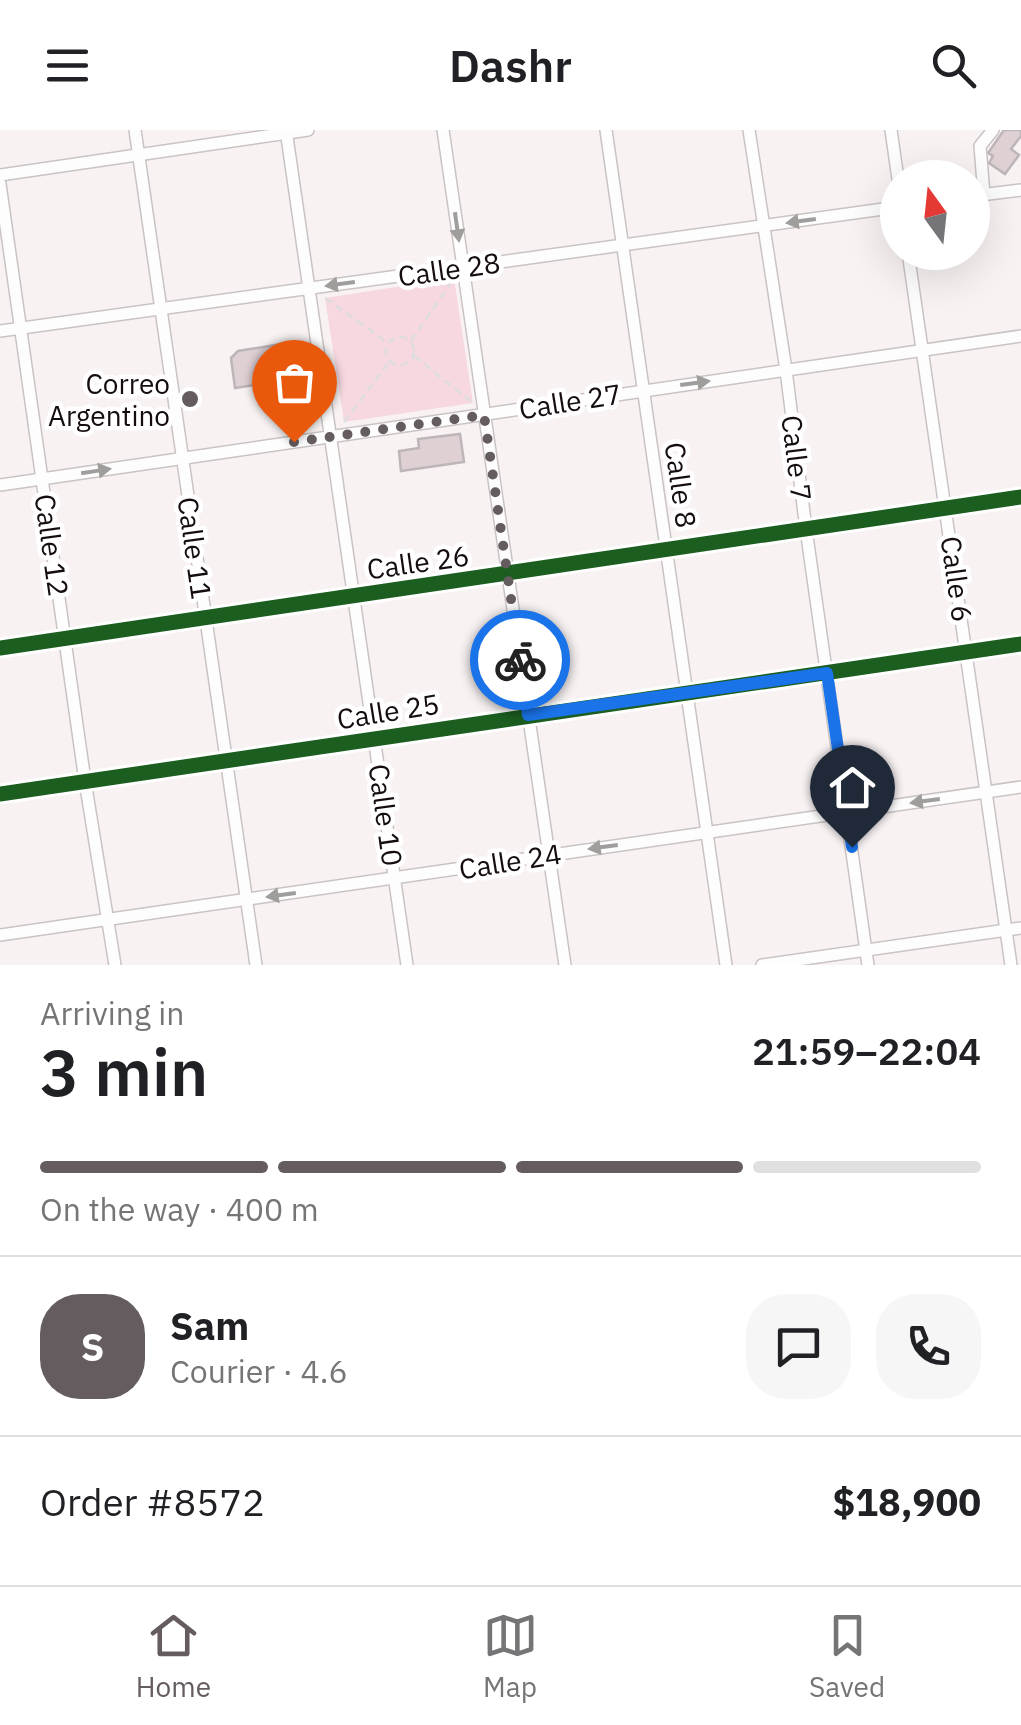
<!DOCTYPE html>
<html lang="en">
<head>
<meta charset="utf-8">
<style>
	:root { --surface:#fff; --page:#f6f6f6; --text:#202124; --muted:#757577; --line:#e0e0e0; --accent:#645c5e }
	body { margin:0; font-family:"IBM Plex Sans",sans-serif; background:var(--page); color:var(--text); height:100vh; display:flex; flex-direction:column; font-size:38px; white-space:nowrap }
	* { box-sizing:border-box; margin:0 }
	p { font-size:32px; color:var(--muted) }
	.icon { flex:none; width:55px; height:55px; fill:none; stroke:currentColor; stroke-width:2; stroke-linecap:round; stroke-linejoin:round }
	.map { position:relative; height:835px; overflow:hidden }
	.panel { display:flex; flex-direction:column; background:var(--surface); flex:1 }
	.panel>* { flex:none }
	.needle { width:65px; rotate:345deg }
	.fabs { position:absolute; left:880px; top:30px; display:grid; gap:20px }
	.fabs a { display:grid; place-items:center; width:110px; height:110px; border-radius:50%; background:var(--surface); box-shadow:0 10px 40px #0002; font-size:50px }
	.pin { position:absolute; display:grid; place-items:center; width:85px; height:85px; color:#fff; margin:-102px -42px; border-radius:50% 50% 50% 0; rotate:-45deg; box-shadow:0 0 10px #0007 }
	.pin .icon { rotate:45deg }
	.courier { position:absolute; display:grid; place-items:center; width:100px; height:100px; margin:-50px; border:8px solid #1a73e8; border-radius:50%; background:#fff; color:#222; box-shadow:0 2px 12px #0007 }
	.overview em { font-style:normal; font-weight:600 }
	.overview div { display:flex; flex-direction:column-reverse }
	.overview { display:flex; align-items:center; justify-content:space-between; height:170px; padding:0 40px }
	h1 { font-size:65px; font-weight:600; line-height:75px }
	.bar { display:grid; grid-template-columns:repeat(4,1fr); gap:15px 10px; align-content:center; height:120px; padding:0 40px }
	.bar i { height:12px; border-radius:8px; background:var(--line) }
	.bar .active { background:var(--accent) }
	.bar p { grid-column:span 4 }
	.line { display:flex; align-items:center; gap:25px; padding:0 40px; border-top:2px solid var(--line) }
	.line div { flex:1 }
	.round { display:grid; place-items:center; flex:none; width:105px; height:105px; border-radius:40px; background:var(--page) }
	header { display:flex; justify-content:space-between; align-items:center; height:130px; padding:0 40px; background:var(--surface); font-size:45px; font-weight:600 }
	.tabs { display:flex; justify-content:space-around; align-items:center; height:140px; border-top:2px solid var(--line); background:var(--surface); font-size:28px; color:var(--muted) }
	.tabs a { display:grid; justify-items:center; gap:5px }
	.tabs .active { color:var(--accent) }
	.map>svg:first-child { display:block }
</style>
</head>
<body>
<header><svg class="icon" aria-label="menu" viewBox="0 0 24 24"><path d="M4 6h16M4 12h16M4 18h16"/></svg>Dashr<svg class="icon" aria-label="search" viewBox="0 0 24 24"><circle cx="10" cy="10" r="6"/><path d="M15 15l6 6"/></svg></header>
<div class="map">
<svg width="1021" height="835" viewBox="0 0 1021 835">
	<rect width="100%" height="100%" fill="#f8f2f3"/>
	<polygon fill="#f7d8e1" points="454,148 473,273 344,292 325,168"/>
	<g fill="#dfd0d4" stroke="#bdb6b8" stroke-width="2.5">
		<polygon points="1004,0 1021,0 1021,6 1011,19 1019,25 1005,44 989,33 993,26 988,23"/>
		<polygon points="294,212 295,222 284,223 288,250 299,249 303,270 291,272 288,250 235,258 231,228 238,221"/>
		<polygon points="460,304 464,332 401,341 399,321 419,318 418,309"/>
	</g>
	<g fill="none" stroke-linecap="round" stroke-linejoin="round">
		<defs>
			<g id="minor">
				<polyline points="135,0 256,835"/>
				<polyline points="286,0 407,835"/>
				<polyline points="443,0 565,835"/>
				<polyline points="606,0 726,835"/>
				<polyline points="749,0 786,240 806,399 868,835"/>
				<polyline points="891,0 898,49"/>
				<polyline points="0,45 308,0"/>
				<polyline points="0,54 85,651 115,835"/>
				<polyline points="984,65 980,16 993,0"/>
				<polyline points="972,66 1021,60"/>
				<polyline points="908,122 1011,835"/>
				<polyline points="0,201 898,77"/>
				<polyline points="0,355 1021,206"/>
				<polyline points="0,518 1021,367"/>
				<polyline points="0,664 1021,514"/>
				<polyline points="0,805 1021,657"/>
				<polyline points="762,835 1021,798"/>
			</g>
		</defs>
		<use href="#minor" stroke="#cac3c4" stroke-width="14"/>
		<g stroke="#dedddd" stroke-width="2.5" stroke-dasharray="8 5" stroke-linecap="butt">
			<polyline points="325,168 387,212"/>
			<circle cx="400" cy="221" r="14"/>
			<polyline points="411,211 454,148"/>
			<polyline points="414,226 473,273"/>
			<polyline points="344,292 389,232"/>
		</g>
		<use href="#minor" stroke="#fefdfd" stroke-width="11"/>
		<defs>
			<g id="cycleway">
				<polyline points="0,518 1021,367"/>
				<polyline points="0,664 1021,514"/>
			</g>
		</defs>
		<use href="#cycleway" stroke="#fff" stroke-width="21"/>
		<use href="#cycleway" stroke="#1b5e20" stroke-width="15"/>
	</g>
	<defs><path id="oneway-solid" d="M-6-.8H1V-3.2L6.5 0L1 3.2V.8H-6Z" transform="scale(2.5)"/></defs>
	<g fill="#a09d9d">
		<use href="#oneway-solid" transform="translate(801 91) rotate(172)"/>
		<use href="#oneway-solid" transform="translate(457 97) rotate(82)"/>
		<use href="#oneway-solid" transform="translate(340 154) rotate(172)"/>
		<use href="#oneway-solid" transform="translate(695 253) rotate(-8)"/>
		<use href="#oneway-solid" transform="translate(96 341) rotate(-9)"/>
		<use href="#oneway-solid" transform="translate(925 671) rotate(172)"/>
		<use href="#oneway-solid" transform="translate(603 717) rotate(172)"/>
		<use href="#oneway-solid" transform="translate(281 765) rotate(172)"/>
	</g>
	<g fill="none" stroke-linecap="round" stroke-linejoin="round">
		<polyline stroke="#645c5e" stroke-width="10" stroke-dasharray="0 18" points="294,312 484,285 520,530"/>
		<polyline stroke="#1a73e8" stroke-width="12" points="520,530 528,585 827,543 852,717"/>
	</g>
	<circle fill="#645c5e" stroke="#fff" stroke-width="4" cx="190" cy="269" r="10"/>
	<g text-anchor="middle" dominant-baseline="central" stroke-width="9" stroke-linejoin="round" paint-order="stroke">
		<g font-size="28" fill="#140c0e" stroke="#fff">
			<text transform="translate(449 139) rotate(-8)">Calle 28</text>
			<text transform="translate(570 271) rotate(-9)">Calle 27</text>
			<text transform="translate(797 328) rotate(83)">Calle 7</text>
			<text transform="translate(681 355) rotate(82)">Calle 8</text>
			<text transform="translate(52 415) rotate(82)">Calle 12</text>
			<text transform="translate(195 418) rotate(82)">Calle 11</text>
			<text transform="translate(418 432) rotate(-8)">Calle 26</text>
			<text transform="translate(957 449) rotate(82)">Calle 6</text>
			<text transform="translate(388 581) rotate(-9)">Calle 25</text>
			<text transform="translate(386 685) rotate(82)">Calle 10</text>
			<text transform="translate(510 731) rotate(-9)">Calle 24</text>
		</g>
		<g font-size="28" fill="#140c0e" stroke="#fff" text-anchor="end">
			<text x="170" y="253">Correo<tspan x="170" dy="32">Argentino</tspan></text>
		</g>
	</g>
</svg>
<div class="fabs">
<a><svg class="needle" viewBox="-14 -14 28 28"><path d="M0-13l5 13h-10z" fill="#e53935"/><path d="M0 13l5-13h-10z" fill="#757577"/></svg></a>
</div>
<div class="pin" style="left:294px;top:312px;background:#ea580c"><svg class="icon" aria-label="bag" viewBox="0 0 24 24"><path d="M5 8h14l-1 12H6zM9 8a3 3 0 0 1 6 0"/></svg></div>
<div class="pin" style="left:852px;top:717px;background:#1f2937"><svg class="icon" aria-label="home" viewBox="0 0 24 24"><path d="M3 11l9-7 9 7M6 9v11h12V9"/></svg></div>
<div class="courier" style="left:520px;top:530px"><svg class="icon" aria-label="bike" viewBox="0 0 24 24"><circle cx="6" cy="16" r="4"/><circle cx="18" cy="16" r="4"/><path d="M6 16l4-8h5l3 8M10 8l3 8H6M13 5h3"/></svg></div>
</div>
<section class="panel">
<div class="overview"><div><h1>3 min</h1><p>Arriving in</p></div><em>21:59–22:04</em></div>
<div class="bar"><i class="active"></i><i class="active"></i><i class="active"></i><i></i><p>On the way · 400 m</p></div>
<div class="line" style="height:180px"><b class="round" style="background:var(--accent);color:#fff">S</b><div><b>Sam</b><p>Courier · 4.6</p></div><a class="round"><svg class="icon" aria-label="chat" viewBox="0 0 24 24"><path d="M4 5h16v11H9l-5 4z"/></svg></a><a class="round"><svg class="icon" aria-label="phone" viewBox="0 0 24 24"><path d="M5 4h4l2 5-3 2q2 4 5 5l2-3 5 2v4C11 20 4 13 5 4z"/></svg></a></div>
<div class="line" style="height:130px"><div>Order #8572</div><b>$18,900</b></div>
</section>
<nav class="tabs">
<a class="active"><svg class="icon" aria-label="home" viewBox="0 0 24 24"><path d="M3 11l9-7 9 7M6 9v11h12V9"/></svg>Home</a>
<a><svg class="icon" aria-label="map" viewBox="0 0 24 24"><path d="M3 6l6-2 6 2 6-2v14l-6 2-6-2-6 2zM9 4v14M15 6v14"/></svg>Map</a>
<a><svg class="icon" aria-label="saved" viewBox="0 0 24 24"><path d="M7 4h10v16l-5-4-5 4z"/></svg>Saved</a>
</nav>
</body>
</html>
